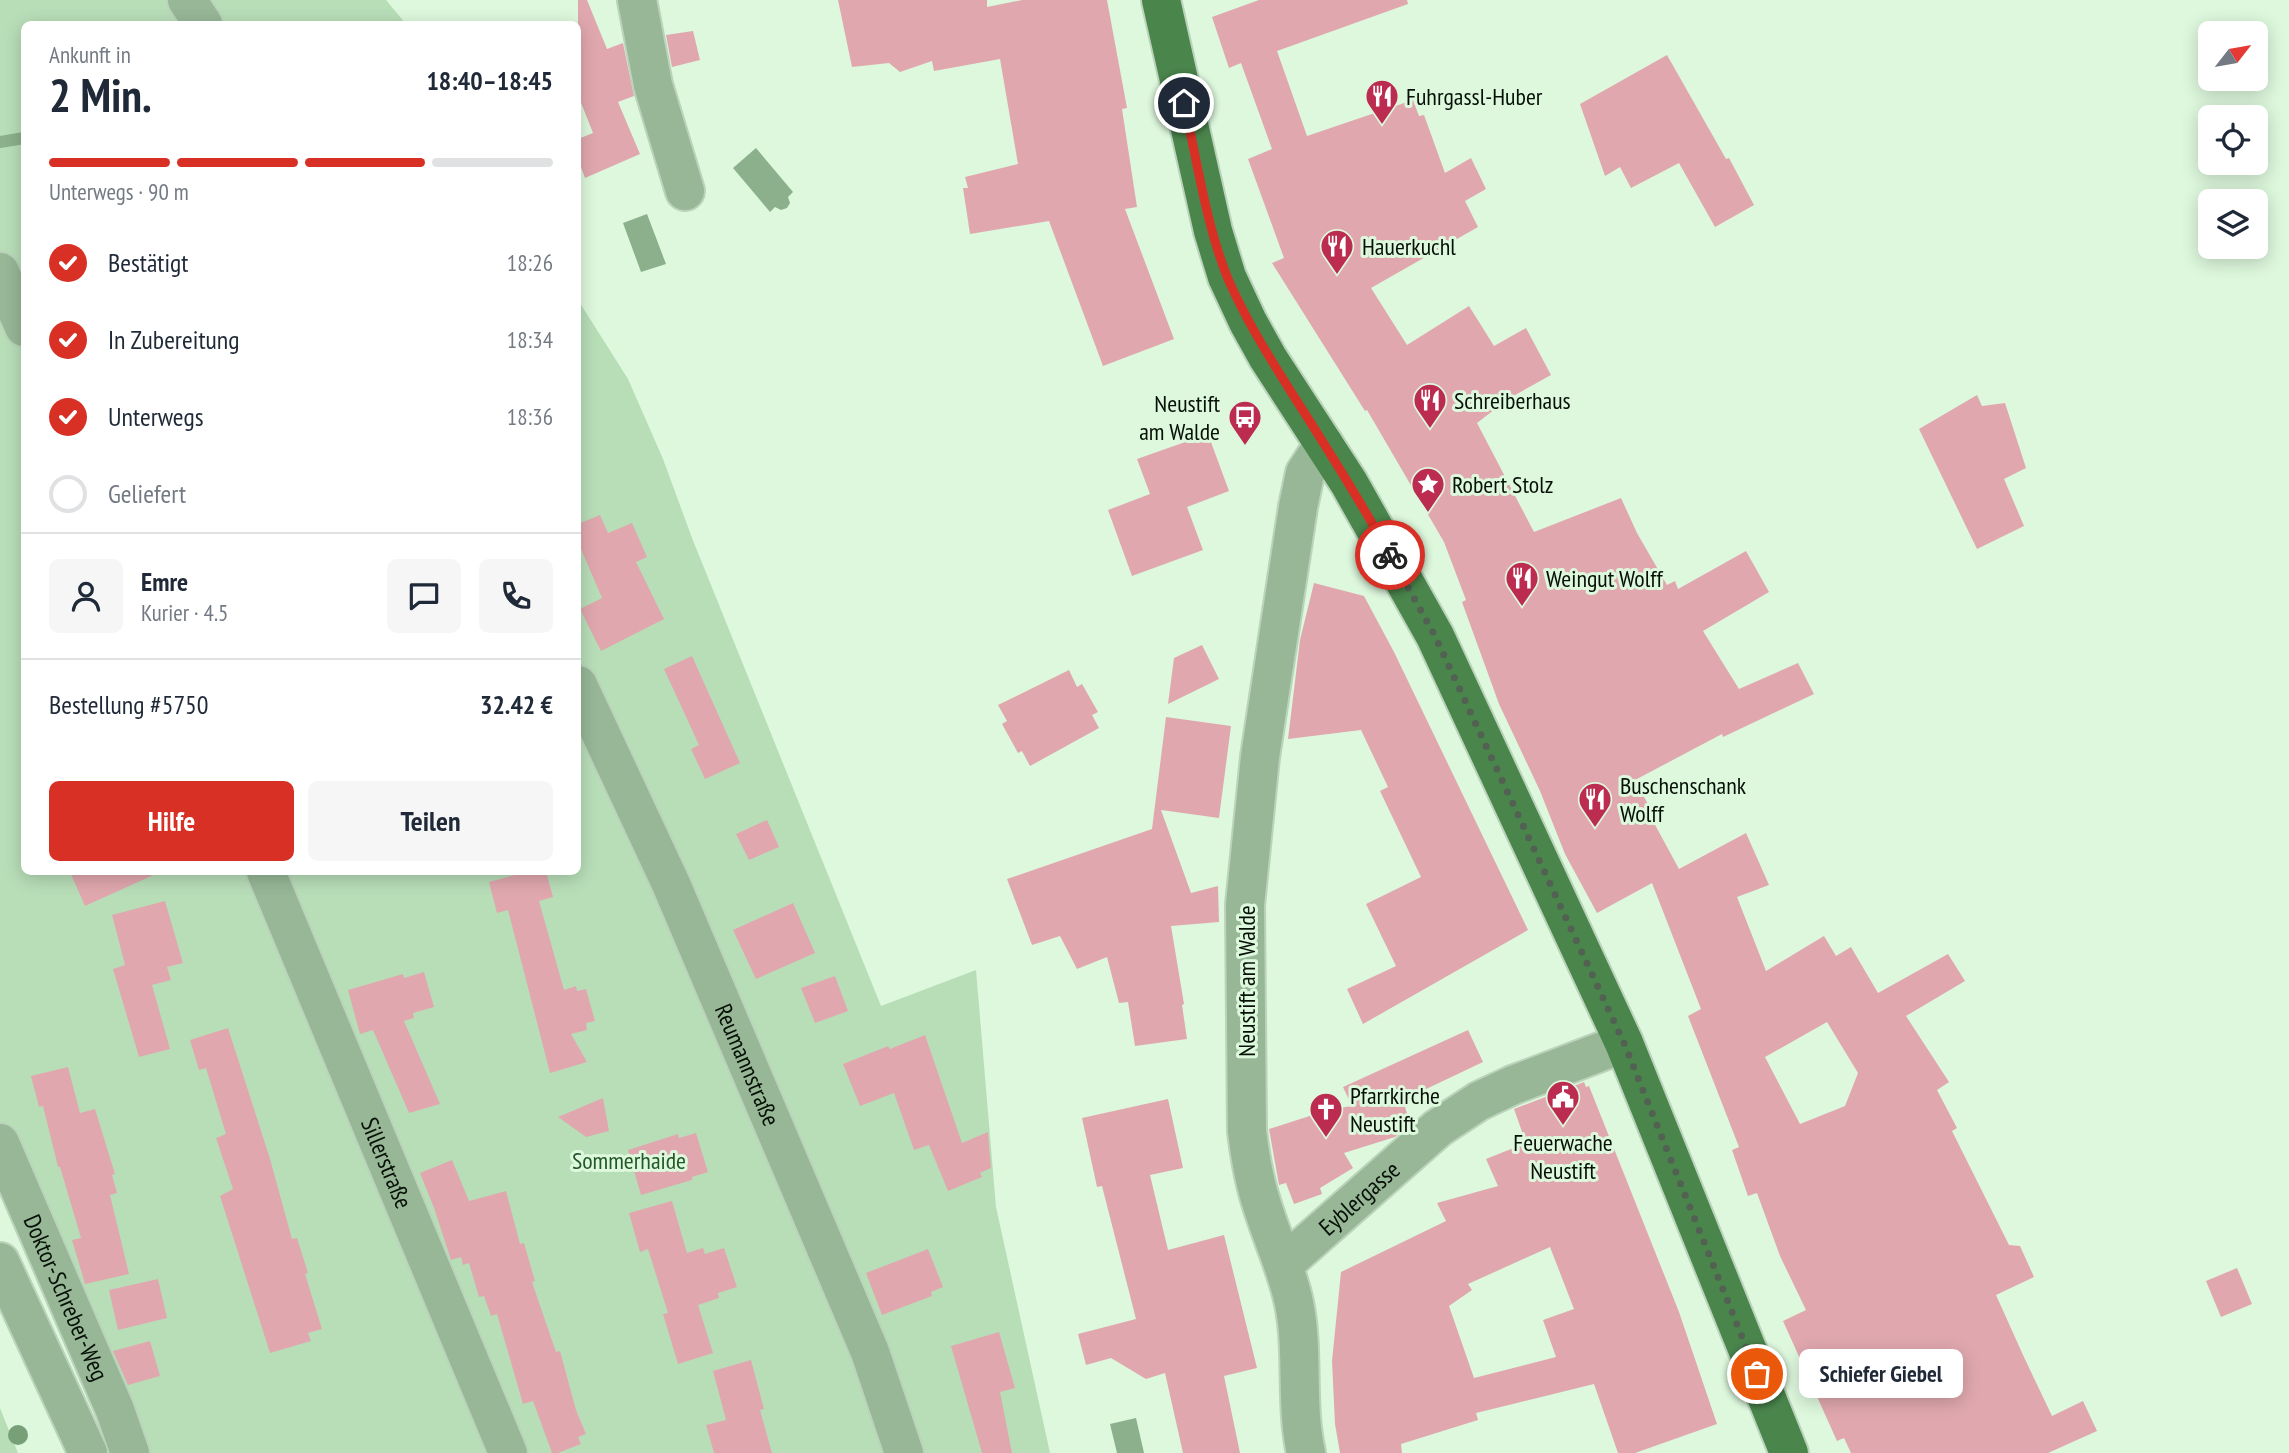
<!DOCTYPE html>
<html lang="de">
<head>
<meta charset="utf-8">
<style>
	:root { --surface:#fff; --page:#f6f6f7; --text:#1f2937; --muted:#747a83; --line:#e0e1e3; --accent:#d93025 }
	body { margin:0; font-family:"PT Sans Narrow",sans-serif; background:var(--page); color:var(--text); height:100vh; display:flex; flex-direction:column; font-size:26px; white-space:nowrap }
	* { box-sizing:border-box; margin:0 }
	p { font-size:23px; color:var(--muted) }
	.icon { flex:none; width:38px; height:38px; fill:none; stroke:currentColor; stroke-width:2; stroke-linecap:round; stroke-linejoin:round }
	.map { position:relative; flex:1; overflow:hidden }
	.sheet { position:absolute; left:21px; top:21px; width:560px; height:854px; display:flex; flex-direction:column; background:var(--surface); border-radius:10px; box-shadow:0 4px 18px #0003 }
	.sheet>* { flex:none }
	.needle { width:46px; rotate:59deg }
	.fabs { position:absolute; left:2198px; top:21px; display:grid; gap:14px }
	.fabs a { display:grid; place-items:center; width:70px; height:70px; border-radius:10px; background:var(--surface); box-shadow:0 4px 18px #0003; font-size:35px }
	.pin { position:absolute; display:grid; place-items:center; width:60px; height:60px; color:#fff; margin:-30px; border:4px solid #fff; border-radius:50%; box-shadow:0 2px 7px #0007 }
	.courier { position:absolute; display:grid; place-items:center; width:70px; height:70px; margin:-35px; border:5px solid #d93025; border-radius:50%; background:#fff; color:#222; box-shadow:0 2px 9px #0007 }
	.bubble { position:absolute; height:49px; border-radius:10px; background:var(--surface); box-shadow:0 4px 18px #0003; font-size:23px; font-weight:700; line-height:49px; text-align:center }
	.overview em { font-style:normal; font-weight:700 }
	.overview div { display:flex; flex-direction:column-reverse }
	.overview { display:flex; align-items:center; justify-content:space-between; height:119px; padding:0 28px }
	h1 { font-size:46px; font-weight:700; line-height:52px }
	.bar { display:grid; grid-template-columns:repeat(4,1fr); gap:10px 7px; align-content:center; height:84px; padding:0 28px }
	.bar i { height:9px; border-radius:5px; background:var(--line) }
	.bar .on { background:var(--accent) }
	.bar p { grid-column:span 4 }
	.line { display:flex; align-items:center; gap:18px; padding:0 28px; border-top:2px solid var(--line) }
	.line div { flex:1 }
	.round { display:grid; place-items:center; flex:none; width:74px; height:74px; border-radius:10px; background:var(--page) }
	ol { padding:0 28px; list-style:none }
	li { display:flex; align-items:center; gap:21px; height:77px }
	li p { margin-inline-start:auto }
	li .icon { padding:7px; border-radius:50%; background:var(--accent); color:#fff; stroke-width:4 }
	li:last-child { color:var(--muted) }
	li i { width:38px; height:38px; border:4px solid var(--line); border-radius:50% }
	.button { display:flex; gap:14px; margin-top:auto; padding:14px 28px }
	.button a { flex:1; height:80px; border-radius:10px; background:var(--accent); color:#fff; font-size:28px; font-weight:700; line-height:80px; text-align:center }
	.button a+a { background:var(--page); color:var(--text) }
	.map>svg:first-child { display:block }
</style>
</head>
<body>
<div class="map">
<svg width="2289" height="1453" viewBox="0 0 2289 1453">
	<rect width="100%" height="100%" fill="#ddf8dd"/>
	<g fill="#b8deb8">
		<polygon points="0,0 386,0 406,24 24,24 24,872 578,872 578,300 628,379 663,459 692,538 881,1006 976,970 996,1207 1050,1453 125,1453 0,1162"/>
		<polygon points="0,1408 18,1453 0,1453"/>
	</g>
	<g fill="#8bb08b">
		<polygon points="756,148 793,192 788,197 790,203 787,208 781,210 775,207 770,212 733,168"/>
		<polygon points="647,214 666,264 641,272 623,223"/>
		<polygon points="1136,1418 1144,1453 1117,1453 1110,1424"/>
	</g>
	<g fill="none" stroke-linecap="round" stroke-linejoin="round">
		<polyline stroke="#8bb08b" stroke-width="12" points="0,142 24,138"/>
	</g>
	<g fill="#e0a8ae" fill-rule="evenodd">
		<polygon points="578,0 587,0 607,49 623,43 634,96 618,102 640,154 585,178 578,159 578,139 593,133 578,95"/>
		<polygon points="838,0 987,0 987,7 1022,0 1107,0 1127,108 1122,109 1137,207 1125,209 1174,339 1103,366 1049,221 970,234 963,188 968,188 965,177 1018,164 1000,59 934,71 932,61 900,72 889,63 852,67"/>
		<path d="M1259 0H1407L1408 4 1277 51 1307 136 1413 100 1419 116 1424 115 1445 173 1471 158 1486 189 1465 201 1478 227 1371 288 1407 345 1469 306 1494 346 1526 328 1551 375 1508 399 1477 423 1534 532 1621 498 1637 533 1667 585 1675 581 1678 589 1746 551 1769 592 1703 631 1739 689 1798 663 1814 694 1723 737 1722 734 1635 780 1650 808 1647 810 1679 869 1746 833 1769 885 1737 897 1766 971 1824 936 1836 956 1851 947 1878 993 1948 954 1965 981 1906 1016 1949 1082 1937 1090 1957 1128 1952 1131 2009 1245 2020 1246 2034 1277 1996 1295 2023 1355 2052 1416 2083 1401 2097 1431 2048 1453H1851L1844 1438 1837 1441 1783 1321 1806 1310 1780 1256 1757 1193 1748 1196 1732 1150 1739 1147 1688 1016 1701 1009 1652 883 1597 913 1565 854 1540 791 1499 704 1462 602 1466 600 1444 542 1367 410 1365 411 1272 263 1284 258 1248 159 1272 149 1241 63 1229 68 1212 17ZM1827 1022 1858 1073 1845 1106 1800 1124 1765 1057Z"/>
		<polygon points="693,31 700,60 672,67 666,35"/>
		<polygon points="1667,55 1726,159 1729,158 1754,205 1715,227 1679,163 1631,188 1620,167 1605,176 1580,104"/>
		<polygon points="1977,395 1982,406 2005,403 2026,468 2004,479 2024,526 1977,549 1919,429"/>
		<polygon points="1208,434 1229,491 1187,507 1203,550 1132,576 1108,510 1150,494 1137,459"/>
		<polygon points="600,515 608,533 632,523 647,557 636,562 664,619 601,651 580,609 602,598 578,542 578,524"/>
		<polygon points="1314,583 1364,596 1394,652 1528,930 1363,1024 1347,989 1396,966 1366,904 1421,877 1380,791 1388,787 1361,730 1288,739 1300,640"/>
		<polygon points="1202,645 1219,679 1168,704 1174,658"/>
		<polygon points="692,656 740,763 705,779 691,749 699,745 664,669"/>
		<polygon points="1069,670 1077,687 1082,684 1098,712 1092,715 1099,728 1030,766 1022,751 1018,753 1002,724 1007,721 998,705"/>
		<polygon points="1166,717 1231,726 1219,818 1161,810 1191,893 1218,886 1219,922 1171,926 1184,1004 1182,1005 1187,1039 1135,1046 1128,1002 1119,1003 1107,957 1077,969 1060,936 1032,945 1007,879 1152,829"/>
		<polygon points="767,820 779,847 749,860 736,834"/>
		<polygon points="70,872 160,872 85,906"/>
		<polygon points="526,872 546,872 553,897 539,901 564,990 576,986 577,991 586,989 595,1021 586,1023 587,1030 571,1034 587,1062 550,1073 508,910 497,913 489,882"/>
		<polygon points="165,901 183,963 167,967 171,980 152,985 170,1049 139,1057 113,969 125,965 112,915"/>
		<polygon points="793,903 815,953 756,979 733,930"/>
		<polygon points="424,972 434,1007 413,1013 414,1018 404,1021 440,1104 409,1113 373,1030 360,1034 348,990 403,974 404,978"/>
		<polygon points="835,976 848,1011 815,1023 801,988"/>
		<polygon points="228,1028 270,1159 292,1239 297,1238 308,1273 305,1274 322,1329 308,1333 311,1341 270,1353 220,1196 233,1189 216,1138 226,1134 206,1068 199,1070 190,1040"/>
		<polygon points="1468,1030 1483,1062 1403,1100 1410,1124 1395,1137 1344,1153 1353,1168 1320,1188 1322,1194 1294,1204 1286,1183 1279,1185 1269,1129 1319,1113 1320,1111 1352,1106 1343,1087"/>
		<polygon points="925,1035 962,1143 988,1132 991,1168 980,1173 982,1177 948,1191 929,1145 914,1150 894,1093 860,1106 843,1064 888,1046 890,1049"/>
		<polygon points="68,1067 80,1113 95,1109 115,1174 112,1175 117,1193 110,1195 129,1274 85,1284 72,1240 81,1238 60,1167 58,1167 43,1106 39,1107 31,1076"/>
		<path d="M1584 1082 1586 1087 1589 1086 1679 1312 1717 1424 1635 1453H1618L1594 1384 1476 1413 1478 1420 1401 1444 1402 1453H1340L1335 1424 1332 1361 1341 1272 1446 1221 1437 1203 1498 1186 1486 1159 1526 1143 1514 1109ZM1550 1247 1574 1309 1543 1320 1556 1357 1474 1378 1449 1306 1472 1290 1468 1284Z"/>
		<polygon points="603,1098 609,1131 586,1137 558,1117"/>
		<polygon points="1168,1099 1183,1168 1150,1175 1168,1250 1224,1235 1257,1368 1224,1376 1240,1453 1183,1453 1165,1373 1146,1379 1111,1358 1086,1365 1078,1334 1136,1319 1102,1186 1097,1187 1082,1118"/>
		<polygon points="696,1133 708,1172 692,1177 692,1180 641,1195 628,1150 678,1134 679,1138"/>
		<polygon points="452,1160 469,1201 506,1191 520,1244 524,1243 535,1281 532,1282 556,1352 560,1351 576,1410 586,1434 578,1437 581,1444 558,1453 552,1453 533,1401 523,1404 497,1314 491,1316 484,1296 479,1297 469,1263 463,1265 461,1257 451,1260 434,1208 420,1173"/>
		<polygon points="672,1201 687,1253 703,1248 705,1254 724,1248 737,1287 718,1293 719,1298 698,1305 713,1353 678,1364 663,1314 668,1313 648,1249 640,1252 629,1213"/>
		<polygon points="928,1249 943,1287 931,1292 932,1296 882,1315 866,1273"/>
		<polygon points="2237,1268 2252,1304 2221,1317 2206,1281"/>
		<polygon points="158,1279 167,1318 118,1330 109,1290"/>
		<polygon points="999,1332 1015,1388 1000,1392 1012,1453 982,1453 951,1346"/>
		<polygon points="150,1341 160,1376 128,1385 113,1351"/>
		<polygon points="751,1360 764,1409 760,1410 772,1453 714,1453 706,1425 726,1420 713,1371"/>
	</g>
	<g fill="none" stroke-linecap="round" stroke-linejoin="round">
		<defs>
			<g id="minor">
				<polyline points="187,0 203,24"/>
				<polyline points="637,0 653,85 685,191"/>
				<polyline points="0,272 24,327"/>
				<path id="s1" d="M578 685 671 884 870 1352 904 1453"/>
				<path id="s2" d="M266 872 508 1453"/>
				<path id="s3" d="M0 1143 115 1410 130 1453"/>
				<polyline points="0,1262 88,1453"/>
				<path id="s4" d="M1284 1264 1438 1128 1479 1101 1513 1085 1624 1043"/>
				<path d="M1306 1453C1295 1403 1304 1352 1294 1303 1287 1269 1272 1238 1262 1205 1254 1181 1250 1156 1247 1131L1245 905 1260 757 1298 507 1305 473 1324 444"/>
			</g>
			<polyline id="major" points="1161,0 1213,231 1227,277 1248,322 1268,358 1349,483 1435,636 1624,1043 1789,1453"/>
		</defs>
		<use href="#minor" stroke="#bbd3bb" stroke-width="42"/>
		<use href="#major" stroke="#bbd3bb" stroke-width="42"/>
		<use href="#minor" stroke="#97b797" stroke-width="38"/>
		<use href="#major" stroke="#4a854c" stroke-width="38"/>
	</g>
	<circle fill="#779f78" cx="18" cy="1435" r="10"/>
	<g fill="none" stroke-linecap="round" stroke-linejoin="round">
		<polyline stroke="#526152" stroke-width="7" stroke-dasharray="0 12.6" points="1390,555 1435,636 1624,1043 1757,1374"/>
		<path stroke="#d93025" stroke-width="9" d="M1184 103C1197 160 1206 225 1228 279 1246 320 1269 357 1293 395 1327 448 1360 500 1390 555"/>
	</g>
	<defs>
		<symbol id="restaurant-pin" viewBox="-11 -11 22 30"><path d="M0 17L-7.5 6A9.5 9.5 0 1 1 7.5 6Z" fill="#bc2c51" stroke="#ddf8dd"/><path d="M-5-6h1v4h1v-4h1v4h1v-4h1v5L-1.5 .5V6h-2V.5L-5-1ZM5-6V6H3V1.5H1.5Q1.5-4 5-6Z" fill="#fff"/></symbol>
		<symbol id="bus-pin" viewBox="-11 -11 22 30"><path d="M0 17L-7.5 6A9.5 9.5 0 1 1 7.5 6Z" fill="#bc2c51" stroke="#ddf8dd"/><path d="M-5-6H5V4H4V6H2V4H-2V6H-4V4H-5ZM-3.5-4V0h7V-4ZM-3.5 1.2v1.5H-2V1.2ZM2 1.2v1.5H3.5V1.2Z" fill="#fff"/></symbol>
		<symbol id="sight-pin" viewBox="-11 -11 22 30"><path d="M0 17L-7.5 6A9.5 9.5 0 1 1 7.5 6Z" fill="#bc2c51" stroke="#ddf8dd"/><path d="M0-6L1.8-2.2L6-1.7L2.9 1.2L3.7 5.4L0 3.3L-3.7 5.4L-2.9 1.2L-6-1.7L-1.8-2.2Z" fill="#fff"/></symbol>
		<symbol id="civic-pin" viewBox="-11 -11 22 30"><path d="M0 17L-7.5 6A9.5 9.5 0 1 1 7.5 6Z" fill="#bc2c51" stroke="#ddf8dd"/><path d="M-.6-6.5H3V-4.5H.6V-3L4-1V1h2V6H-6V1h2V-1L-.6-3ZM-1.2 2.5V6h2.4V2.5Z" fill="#fff"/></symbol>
		<symbol id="church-pin" viewBox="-11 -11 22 30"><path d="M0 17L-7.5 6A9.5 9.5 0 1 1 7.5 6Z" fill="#bc2c51" stroke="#ddf8dd"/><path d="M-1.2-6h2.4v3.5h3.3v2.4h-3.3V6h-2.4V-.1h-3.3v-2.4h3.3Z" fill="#fff"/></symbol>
	</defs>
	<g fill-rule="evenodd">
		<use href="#restaurant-pin" x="1363" y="77" width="38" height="52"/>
		<use href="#restaurant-pin" x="1318" y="227" width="38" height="52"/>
		<use href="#restaurant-pin" x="1411" y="381" width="38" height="52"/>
		<use href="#bus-pin" x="1226" y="398" width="38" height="52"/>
		<use href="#sight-pin" x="1409" y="465" width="38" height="52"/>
		<use href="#restaurant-pin" x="1503" y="559" width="38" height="52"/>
		<use href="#restaurant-pin" x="1576" y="780" width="38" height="52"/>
		<use href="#civic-pin" x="1544" y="1078" width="38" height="52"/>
		<use href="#church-pin" x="1307" y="1090" width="38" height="52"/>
	</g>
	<g text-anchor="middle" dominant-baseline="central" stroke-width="6" stroke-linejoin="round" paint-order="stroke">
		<g font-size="24" fill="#071007" stroke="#ddf8dd" text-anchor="start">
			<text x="1406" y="96">Fuhrgassl-Huber</text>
			<text x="1362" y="246">Hauerkuchl</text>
			<text x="1454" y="400">Schreiberhaus</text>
			<text x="1220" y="403" text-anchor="end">Neustift<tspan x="1220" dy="28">am Walde</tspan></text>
			<text x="1452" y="484">Robert Stolz</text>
			<text x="1546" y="578">Weingut Wolff</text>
			<text x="1620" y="785">Buschenschank<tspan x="1620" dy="28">Wolff</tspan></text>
			<text x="1350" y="1095">Pfarrkirche<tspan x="1350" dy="28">Neustift</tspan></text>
			<text x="1563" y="1142" text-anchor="middle">Feuerwache<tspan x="1563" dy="28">Neustift</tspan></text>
		</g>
		<g font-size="24" fill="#071007" stroke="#ddf8dd">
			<text transform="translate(1246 981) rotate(-90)">Neustift am Walde</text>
			<text stroke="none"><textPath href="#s1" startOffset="416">Reumannstraße</textPath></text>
			<text stroke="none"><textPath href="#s2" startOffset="315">Sillerstraße</textPath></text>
			<text stroke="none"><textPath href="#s4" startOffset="100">Eyblergasse</textPath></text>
			<text stroke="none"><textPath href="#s3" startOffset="168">Doktor-Schreber-Weg</textPath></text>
		</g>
		<g font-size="24" fill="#235726" stroke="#ddf8dd">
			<text x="629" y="1160">Sommerhaide</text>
		</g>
	</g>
</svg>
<div class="fabs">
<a><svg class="needle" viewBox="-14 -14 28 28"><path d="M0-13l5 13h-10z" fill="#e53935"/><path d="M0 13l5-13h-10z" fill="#747a83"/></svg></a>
<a><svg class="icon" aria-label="locate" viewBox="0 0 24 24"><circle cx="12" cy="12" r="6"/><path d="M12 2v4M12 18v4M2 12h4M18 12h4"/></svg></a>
<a><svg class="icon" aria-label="layers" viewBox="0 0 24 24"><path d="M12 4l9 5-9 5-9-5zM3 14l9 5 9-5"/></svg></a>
</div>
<div class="pin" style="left:1757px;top:1374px;background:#ea580c"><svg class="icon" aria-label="bag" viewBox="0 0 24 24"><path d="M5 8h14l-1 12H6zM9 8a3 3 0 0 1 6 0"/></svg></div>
<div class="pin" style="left:1184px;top:103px;background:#1f2937"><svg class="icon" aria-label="home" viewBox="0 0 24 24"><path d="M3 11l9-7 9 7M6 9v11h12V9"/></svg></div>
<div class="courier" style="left:1390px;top:555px"><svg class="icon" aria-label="bike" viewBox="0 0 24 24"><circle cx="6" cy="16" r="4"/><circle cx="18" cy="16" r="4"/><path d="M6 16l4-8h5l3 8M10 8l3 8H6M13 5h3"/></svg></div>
<div class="bubble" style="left:1799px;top:1349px;width:164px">Schiefer Giebel</div>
<section class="sheet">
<div class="overview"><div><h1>2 Min.</h1><p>Ankunft in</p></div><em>18:40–18:45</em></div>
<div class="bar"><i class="on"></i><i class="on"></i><i class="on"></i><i></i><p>Unterwegs · 90 m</p></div>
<ol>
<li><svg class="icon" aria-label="check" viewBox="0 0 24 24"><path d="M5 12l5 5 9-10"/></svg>Bestätigt<p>18:26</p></li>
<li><svg class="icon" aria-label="check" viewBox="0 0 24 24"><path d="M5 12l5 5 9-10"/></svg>In Zubereitung<p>18:34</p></li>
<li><svg class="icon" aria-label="check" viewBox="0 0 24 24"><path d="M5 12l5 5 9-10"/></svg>Unterwegs<p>18:36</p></li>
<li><i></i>Geliefert</li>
</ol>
<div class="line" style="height:126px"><a class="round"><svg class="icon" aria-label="person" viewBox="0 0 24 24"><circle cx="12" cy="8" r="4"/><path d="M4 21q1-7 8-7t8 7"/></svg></a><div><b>Emre</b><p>Kurier · 4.5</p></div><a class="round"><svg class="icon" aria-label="chat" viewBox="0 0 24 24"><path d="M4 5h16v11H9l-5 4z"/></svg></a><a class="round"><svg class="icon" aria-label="phone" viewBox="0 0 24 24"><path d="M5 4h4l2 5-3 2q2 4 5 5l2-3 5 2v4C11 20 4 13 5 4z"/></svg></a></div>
<div class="line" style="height:91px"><div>Bestellung #5750</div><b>32.42 €</b></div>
<div class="button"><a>Hilfe</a><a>Teilen</a></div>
</section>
</div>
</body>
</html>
